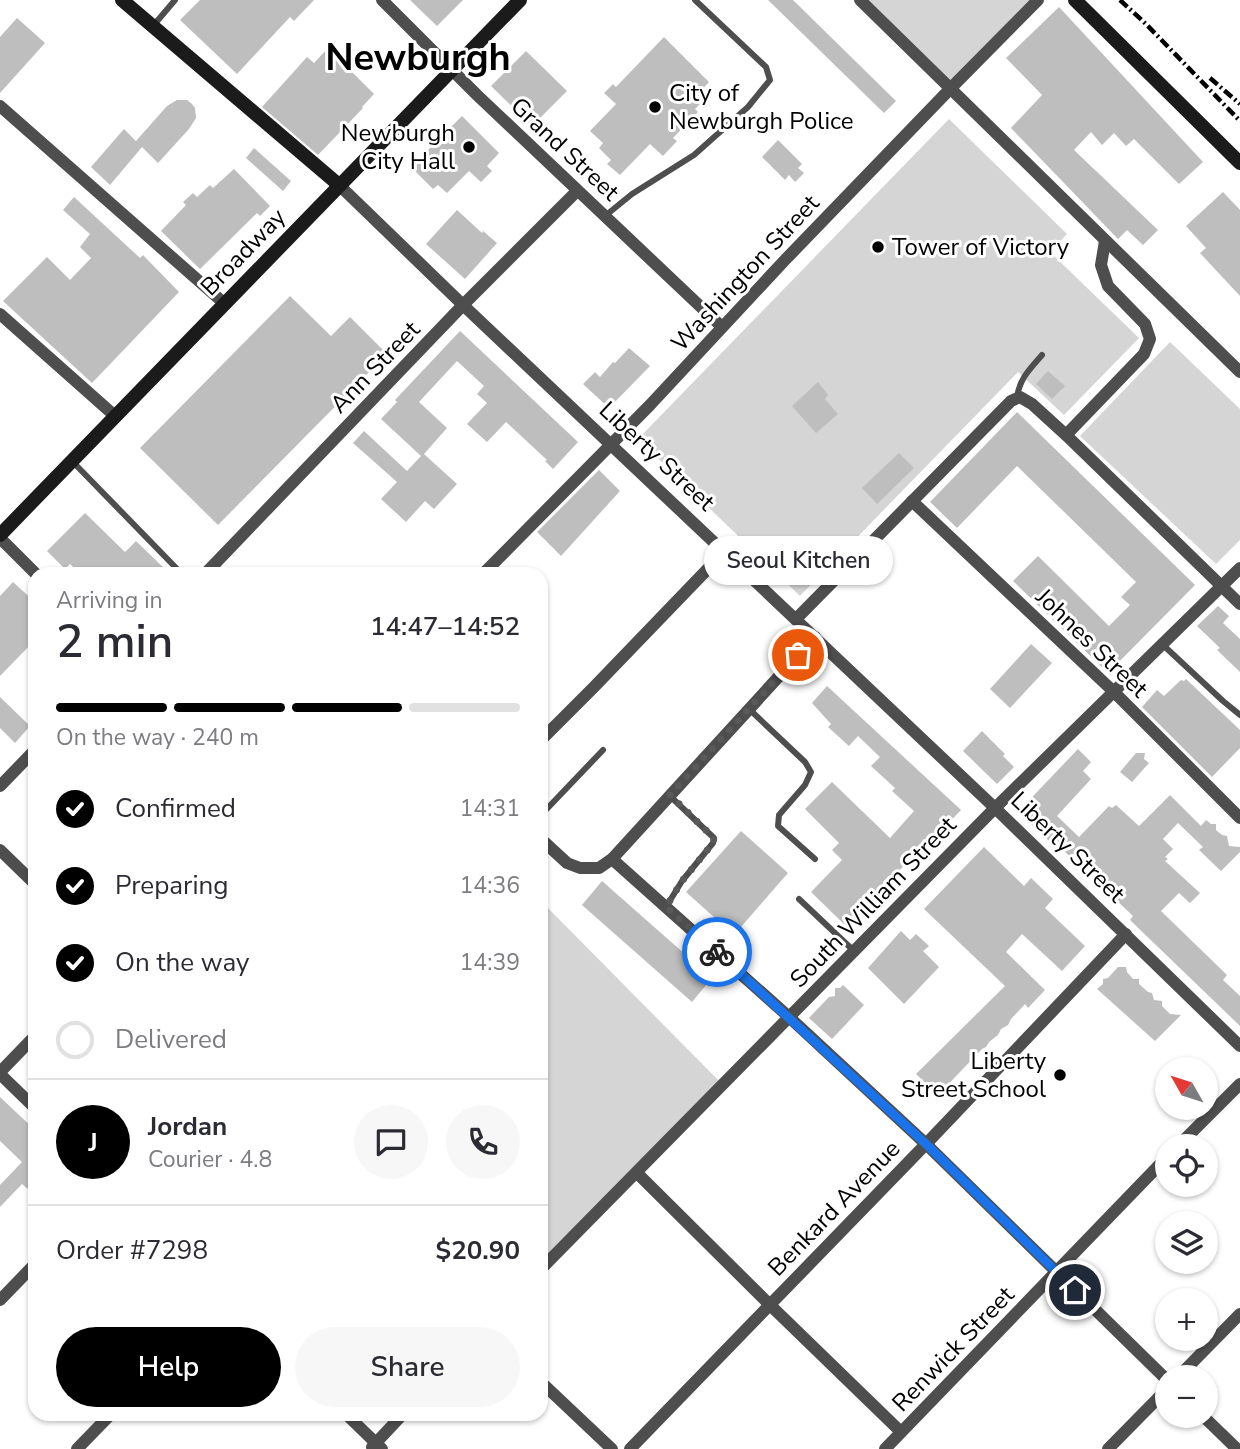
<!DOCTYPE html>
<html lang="en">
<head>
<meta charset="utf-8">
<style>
	:root { --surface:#fff; --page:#f7f7f7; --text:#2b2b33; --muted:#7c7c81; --line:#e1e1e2; --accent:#000 }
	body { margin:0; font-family:"Nunito Sans",sans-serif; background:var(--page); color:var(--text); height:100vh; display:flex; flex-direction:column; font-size:26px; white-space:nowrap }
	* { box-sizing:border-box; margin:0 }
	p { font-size:23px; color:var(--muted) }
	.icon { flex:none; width:38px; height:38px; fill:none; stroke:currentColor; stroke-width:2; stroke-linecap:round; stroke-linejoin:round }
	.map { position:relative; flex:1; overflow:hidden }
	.sheet { position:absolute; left:28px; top:567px; width:520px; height:854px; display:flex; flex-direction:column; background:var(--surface); border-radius:21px; box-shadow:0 2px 5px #0004 }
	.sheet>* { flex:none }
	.needle { width:46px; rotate:309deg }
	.buttons { position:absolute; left:1155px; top:1057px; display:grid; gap:14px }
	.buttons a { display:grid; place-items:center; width:63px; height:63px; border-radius:50%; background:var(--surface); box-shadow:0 2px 5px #0004; font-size:35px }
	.pin { position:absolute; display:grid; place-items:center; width:60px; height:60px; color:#fff; margin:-30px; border:4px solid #fff; border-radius:50%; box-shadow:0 2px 7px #0007 }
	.courier { position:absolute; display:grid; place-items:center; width:70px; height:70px; margin:-35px; border:5px solid #1a73e8; border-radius:50%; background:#fff; color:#222; box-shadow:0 2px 9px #0007 }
	.bubble { position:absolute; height:49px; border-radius:24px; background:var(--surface); box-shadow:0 2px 5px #0004; font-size:23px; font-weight:600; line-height:49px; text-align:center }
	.head em { font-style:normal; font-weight:600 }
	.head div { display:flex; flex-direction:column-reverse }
	.head { display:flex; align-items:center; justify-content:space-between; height:119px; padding:0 28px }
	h1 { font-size:46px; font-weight:600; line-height:52px }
	.bar { display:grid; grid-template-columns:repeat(4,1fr); gap:10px 7px; align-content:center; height:84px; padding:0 28px }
	.bar i { height:9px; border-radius:5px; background:var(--line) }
	.bar .active { background:var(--accent) }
	.bar p { grid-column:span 4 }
	.line { display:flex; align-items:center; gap:18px; padding:0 28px; border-top:2px solid var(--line) }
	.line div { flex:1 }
	.round { display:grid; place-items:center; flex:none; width:74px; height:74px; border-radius:37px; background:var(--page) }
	ol { padding:0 28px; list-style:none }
	li { display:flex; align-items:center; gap:21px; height:77px }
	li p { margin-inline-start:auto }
	li .icon { padding:7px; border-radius:50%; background:var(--accent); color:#fff; stroke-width:4 }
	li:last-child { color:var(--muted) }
	li i { width:38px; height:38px; border:4px solid var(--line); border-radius:50% }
	.cta { display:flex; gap:14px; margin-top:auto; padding:14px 28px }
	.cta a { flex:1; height:80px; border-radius:42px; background:var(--accent); color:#fff; font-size:28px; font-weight:600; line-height:80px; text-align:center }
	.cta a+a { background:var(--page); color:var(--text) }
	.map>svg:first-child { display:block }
</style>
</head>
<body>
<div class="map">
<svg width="1240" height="1449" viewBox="0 0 1240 1449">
	<rect width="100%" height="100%" fill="#fff"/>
	<g fill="#d5d5d5">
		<polygon points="860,0 1038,0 951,88"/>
		<polygon points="949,119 1067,234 1050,252 1139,338 1064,415 1018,372 800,596 638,439"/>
		<polygon points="1170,342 1240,409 1240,540 1216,564 1080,436"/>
		<polygon points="541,901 723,1085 541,1271"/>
	</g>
	<g fill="#bebebe">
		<polygon points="200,0 314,0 294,21 290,17 237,74 180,20"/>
		<polygon points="410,0 463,0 437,26"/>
		<polygon points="768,0 793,0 896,101 884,113"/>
		<polygon points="1059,7 1203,162 1179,184 1134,139 1126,146 1114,133 1102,145 1091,132 1074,150 1158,230 1143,245 1127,230 1118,239 1011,128 1042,95 1006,58"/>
		<polygon points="17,18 45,43 0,93 0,37"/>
		<polygon points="664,37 709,82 698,94 704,100 695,109 698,112 673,138 677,141 663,156 650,144 620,175 607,164 611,160 599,148 603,143 590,131 616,104 604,93 613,84 616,87"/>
		<polygon points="328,48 374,94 362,107 363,108 318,155 262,107 307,57 314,63"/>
		<polygon points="526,51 567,91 532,126 491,86"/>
		<polygon points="177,100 187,100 192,104 195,108 196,118 189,129 158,163 142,147 110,185 91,167 124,129 139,144 136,141 167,106"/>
		<polygon points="462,116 499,153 487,166 492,171 481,182 469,171 447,193 438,185 433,189 411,167"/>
		<polygon points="778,140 802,164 798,168 804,173 795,182 789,175 785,180 762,157"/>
		<polygon points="254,148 291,181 283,191 246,158"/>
		<polygon points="234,169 270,206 260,216 257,213 200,269 161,231 186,205 183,202 193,193 197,197 210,185 213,188"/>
		<polygon points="1223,192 1240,210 1240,296 1200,253 1206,248 1186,226"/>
		<polygon points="74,197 140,258 143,255 179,292 92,383 3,301 47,257 70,280 91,258 80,247 90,234 63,210"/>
		<polygon points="457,210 482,233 483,231 497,243 465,279 426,244"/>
		<polygon points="290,296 331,336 350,317 387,354 218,525 140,448"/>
		<polygon points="460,331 578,442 553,469 545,461 547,460 506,422 487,442 467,424 487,403 477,394 484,386 457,361 419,402 447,428 424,454 457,484 434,509 425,501 406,522 381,499 397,482 353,443 364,431 407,471 421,456 381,419 397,402 395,400"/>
		<polygon points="629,348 650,366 609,408 583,384 595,372 600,377 613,362 615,363"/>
		<polygon points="1048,371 1065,386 1052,399 1036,384"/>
		<polygon points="818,382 828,395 825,399 838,414 816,433 792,406"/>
		<polygon points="1017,412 1195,585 1108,673 1013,581 1038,556 1109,626 1130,605 1121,597 1136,582 1017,466 957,528 930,502"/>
		<polygon points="899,453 914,468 877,504 862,488"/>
		<polygon points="599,470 620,491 561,556 537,532"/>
		<polygon points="85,513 125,552 136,541 170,574 81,574 70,564 65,569 47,551"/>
		<polygon points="13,582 35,602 35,640 0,676 0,596"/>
		<polygon points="1218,606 1229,616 1223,623 1240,639 1240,672 1217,650 1220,648 1197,626"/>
		<polygon points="1031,644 1052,663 1010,708 990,689"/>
		<polygon points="1186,679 1240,730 1240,748 1212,777 1142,707 1157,690 1164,696 1181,680 1184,681"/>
		<polygon points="827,686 961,810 921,852 918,851 846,926 811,892 842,860 832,850 839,843 805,809 832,782 890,838 914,811 892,791 895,788 871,766 880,757 858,736 849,746 828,727 831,724 812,703"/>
		<polygon points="0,697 30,726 15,743 0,728"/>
		<polygon points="982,731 1005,754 1003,756 1014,767 997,784 963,751"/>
		<polygon points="1078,749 1091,762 1083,771 1091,779 1057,816 1079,837 1109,806 1112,808 1116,805 1139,826 1170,795 1201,826 1206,820 1211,824 1216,824 1216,830 1222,835 1227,836 1229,846 1240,847 1240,852 1221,871 1199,850 1203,847 1178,823 1163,839 1173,849 1165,857 1168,859 1165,861 1200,893 1190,903 1179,893 1161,911 1227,975 1223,980 1240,996 1240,1026 1130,920 1133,916 1063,850 1061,852 1018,812"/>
		<polygon points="1136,753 1145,753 1144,759 1149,763 1132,782 1120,772"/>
		<polygon points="741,831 788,873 734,935 686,892"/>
		<polygon points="984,847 1024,886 1031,878 1053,899 1045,908 1085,946 1062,971 1022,934 1006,952 1045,990 1028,1008 1025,1004 1011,1019 1008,1025 1001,1029 998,1035 989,1042 986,1047 982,1049 938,1095 916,1074 1005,986 924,909"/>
		<polygon points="602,881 712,978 692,1002 582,905"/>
		<polygon points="901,931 910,940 916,934 929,946 923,951 939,967 904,1004 868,968"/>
		<polygon points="1118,967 1126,967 1127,972 1133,979 1139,979 1139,984 1148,992 1152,993 1154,1000 1162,1001 1162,1006 1170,1014 1181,1015 1155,1041 1097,989 1103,984 1103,979 1108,978"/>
		<polygon points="843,985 864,1005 832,1039 809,1018 829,997 835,996 835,988 840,988"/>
		<polygon points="0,1097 35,1130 35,1195 22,1184 0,1207 0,1185 22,1162 0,1141"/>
	</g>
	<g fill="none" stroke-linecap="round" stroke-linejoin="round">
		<g stroke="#4e4e4e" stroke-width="6">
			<polyline points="153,26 175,0"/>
			<polyline points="605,216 632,194 694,155 748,107 770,80 766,67 695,0"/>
			<path d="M1017 398C1019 379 1030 369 1042 355"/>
			<polyline points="72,461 182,574"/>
			<polyline points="1163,645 1223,701 1240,715"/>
			<polyline points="749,709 805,762 811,772 805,785 779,815 778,826 815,859"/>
			<polyline points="541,815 603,750"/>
			<polyline points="799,899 854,951"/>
			<polyline points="666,907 682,881 713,843 714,838 670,796"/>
		</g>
		<g stroke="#4e4e4e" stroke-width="12">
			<polyline points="382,0 477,95 722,327"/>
			<polyline points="860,0 1240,372"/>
			<polyline points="0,106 225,304"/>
			<polyline points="339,185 463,305 995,808 1240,1046"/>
			<polyline points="0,314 115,416"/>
			<polyline points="1066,435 1144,354 1150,339 1145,324 1108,286 1101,265 1105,241"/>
			<polyline points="912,501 1114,692 1240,818"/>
			<polyline points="0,538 36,574"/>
			<polyline points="205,574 463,305 577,191"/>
			<polyline points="483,574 650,405 784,261 951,88 1038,0"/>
			<polyline points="796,619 1011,401 1020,397 1032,404 1066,435 1240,604"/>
			<polyline points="541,740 594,687 725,551"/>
			<polyline points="0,786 35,750"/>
			<polyline points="541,839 567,863 580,868 599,868 612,859 815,637"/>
			<polyline points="0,850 35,884"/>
			<polyline points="612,859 789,1017 926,1144 1167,1380"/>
			<polyline points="0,1072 35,1036"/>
			<polyline points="0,1074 35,1108"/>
			<polyline points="1178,1146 1240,1084"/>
			<polyline points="637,1173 769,1304 901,1432"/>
			<polyline points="541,1269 995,808 1240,568"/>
			<polyline points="0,1300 35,1264"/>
			<polyline points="1178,1377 1240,1314"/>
			<polyline points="541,1382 612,1449"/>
			<polyline points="346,1414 382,1449"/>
			<polyline points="1203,1416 1237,1449"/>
			<polyline points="372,1447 403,1414"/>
			<polyline points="77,1449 111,1414"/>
			<polyline points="630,1449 926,1144 1126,934"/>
			<polyline points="885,1449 1167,1157"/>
			<polyline points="1108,1449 1167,1389"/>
		</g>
		<g stroke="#1b1b1b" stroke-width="14">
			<polyline points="122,0 339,185"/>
			<polyline points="1075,0 1240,163"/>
			<polyline points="0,535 520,0"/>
		</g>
		<g stroke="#000" stroke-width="4.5" stroke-dasharray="10 3.5 2 3.5" stroke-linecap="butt">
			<polyline points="1120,0 1146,24 1240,121"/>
			<polyline points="1210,78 1240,104"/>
		</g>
	</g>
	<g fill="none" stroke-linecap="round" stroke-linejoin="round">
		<polyline stroke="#595959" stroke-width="7" stroke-dasharray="0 12.6" points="717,952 666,907 682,881 713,843 714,838 670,795 798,655"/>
		<polyline stroke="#1a73e8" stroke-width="9" points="717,952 926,1144 1075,1290"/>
	</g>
	<g fill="#000" stroke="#fff" stroke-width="2.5">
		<circle cx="655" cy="107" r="7"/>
		<circle cx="469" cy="147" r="7"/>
		<circle cx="878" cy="247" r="7"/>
		<circle cx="1060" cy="1075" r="7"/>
	</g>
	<g text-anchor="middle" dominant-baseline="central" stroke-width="6" stroke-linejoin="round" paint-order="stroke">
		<g font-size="24" fill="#000" stroke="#fff" text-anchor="start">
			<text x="669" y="93">City of<tspan x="669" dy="28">Newburgh Police</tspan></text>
			<text x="455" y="133" text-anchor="end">Newburgh<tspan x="455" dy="28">City Hall</tspan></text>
			<text x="892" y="247">Tower of Victory</text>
			<text x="1046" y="1061" text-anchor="end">Liberty<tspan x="1046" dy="28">Street School</tspan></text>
		</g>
		<g font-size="24" fill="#000" stroke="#fff">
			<text transform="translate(565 149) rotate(43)">Grand Street</text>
			<text transform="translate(243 252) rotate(-46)">Broadway</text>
			<text transform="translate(745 273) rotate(-47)">Washington Street</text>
			<text transform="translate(375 367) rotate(-46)">Ann Street</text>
			<text transform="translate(657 456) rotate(43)">Liberty Street</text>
			<text transform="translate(1092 643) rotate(44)">Johnes Street</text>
			<text transform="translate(1068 847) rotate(44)">Liberty Street</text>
			<text transform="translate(873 902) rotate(-46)">South William Street</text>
			<text transform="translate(834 1208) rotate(-46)">Benkard Avenue</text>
			<text transform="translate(953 1349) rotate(-46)">Renwick Street</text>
		</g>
		<g font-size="38" font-weight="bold" fill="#000" stroke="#fff">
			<text x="418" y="57">Newburgh</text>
		</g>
	</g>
</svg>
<div class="buttons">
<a><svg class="needle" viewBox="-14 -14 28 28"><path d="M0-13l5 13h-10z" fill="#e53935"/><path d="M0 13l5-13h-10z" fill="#7c7c81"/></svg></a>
<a><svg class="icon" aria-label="locate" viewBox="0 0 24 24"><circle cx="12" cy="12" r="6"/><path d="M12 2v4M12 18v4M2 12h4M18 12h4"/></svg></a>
<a><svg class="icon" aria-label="layers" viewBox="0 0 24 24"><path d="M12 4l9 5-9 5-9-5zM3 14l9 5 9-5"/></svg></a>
<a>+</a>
<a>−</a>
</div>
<div class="pin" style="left:798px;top:655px;background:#ea580c"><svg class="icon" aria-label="bag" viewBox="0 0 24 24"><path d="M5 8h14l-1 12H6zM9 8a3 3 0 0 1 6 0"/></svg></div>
<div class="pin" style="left:1075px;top:1290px;background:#1f2937"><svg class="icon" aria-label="home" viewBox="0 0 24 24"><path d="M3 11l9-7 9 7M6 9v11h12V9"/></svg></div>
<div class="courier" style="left:717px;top:952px"><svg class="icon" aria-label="bike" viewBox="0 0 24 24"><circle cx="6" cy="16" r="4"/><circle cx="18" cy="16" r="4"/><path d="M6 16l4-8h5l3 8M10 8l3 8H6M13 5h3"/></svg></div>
<div class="bubble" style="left:704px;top:536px;width:189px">Seoul Kitchen</div>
<section class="sheet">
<div class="head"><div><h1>2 min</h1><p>Arriving in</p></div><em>14:47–14:52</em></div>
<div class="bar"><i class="active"></i><i class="active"></i><i class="active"></i><i></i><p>On the way · 240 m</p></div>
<ol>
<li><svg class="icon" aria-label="check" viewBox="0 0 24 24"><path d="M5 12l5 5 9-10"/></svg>Confirmed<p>14:31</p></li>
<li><svg class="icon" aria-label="check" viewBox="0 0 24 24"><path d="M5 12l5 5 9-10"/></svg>Preparing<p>14:36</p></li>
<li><svg class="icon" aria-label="check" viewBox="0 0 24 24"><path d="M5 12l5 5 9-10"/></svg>On the way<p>14:39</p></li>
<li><i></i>Delivered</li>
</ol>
<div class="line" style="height:126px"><b class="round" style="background:var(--accent);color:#fff">J</b><div><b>Jordan</b><p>Courier · 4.8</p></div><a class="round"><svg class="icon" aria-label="chat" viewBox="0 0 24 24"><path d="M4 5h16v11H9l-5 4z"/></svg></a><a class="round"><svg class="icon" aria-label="phone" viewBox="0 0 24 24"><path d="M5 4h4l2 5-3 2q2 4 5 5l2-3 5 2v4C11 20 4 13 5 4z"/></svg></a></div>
<div class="line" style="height:91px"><div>Order #7298</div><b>$20.90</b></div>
<div class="cta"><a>Help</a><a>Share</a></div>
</section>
</div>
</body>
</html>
